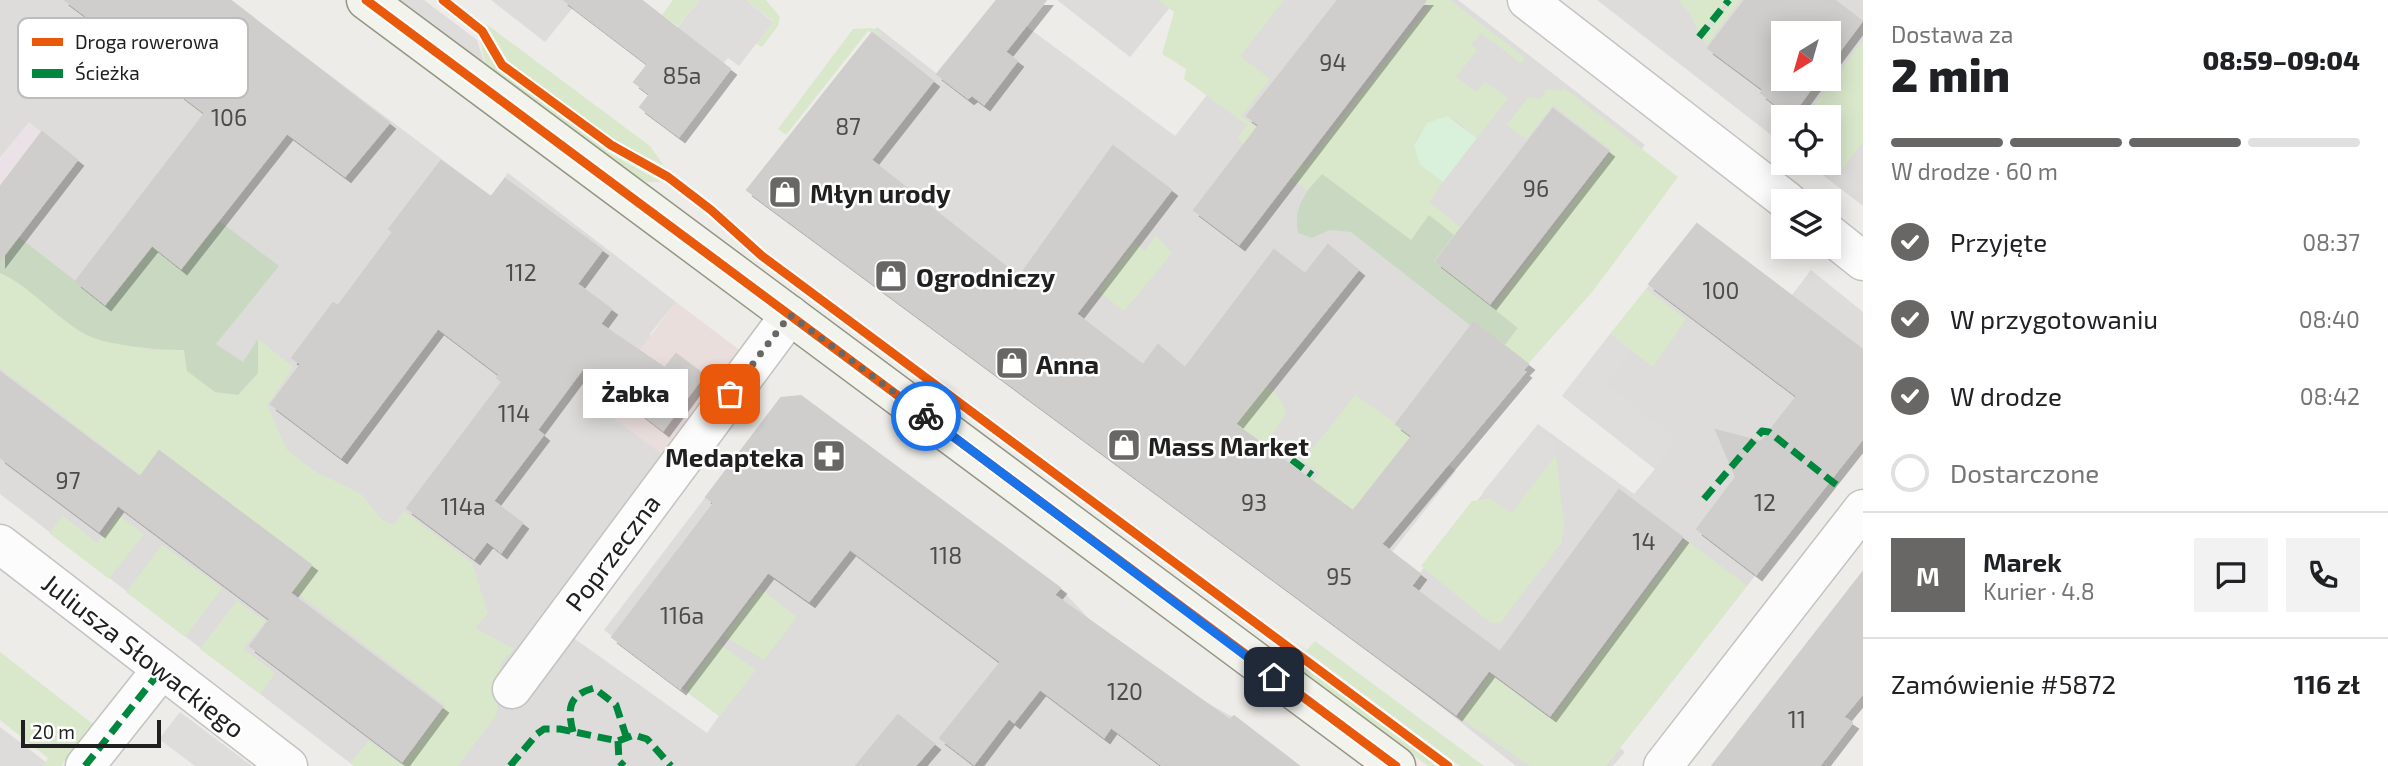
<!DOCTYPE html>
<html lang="pl">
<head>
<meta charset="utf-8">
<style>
	:root { --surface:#fff; --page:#f2f2f2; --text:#202124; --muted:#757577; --line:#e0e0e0; --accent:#686766 }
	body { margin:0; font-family:"Exo 2",sans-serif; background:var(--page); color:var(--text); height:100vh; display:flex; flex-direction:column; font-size:26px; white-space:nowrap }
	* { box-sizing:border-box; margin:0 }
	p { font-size:23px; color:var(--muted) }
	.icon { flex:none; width:38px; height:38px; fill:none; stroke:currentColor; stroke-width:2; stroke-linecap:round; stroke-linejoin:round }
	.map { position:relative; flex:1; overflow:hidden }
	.side { display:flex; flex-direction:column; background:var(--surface); width:525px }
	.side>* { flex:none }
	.needle { width:46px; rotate:217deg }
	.controls { position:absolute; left:1771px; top:21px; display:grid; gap:14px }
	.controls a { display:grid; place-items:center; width:70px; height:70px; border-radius:0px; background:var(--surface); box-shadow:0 4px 18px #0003; font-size:35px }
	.scale { position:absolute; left:21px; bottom:18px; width:140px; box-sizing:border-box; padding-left:7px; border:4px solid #202020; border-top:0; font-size:19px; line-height:24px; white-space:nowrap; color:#202020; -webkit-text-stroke:5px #fff; paint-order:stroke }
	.pin { position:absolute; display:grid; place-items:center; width:60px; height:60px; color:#fff; margin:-30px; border-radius:14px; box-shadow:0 4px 10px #0006 }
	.courier { position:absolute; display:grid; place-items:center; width:70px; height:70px; margin:-35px; border:5px solid #1a73e8; border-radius:50%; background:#fff; color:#222; box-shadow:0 2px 9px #0007 }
	.bubble { position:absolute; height:49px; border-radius:0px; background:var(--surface); box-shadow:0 4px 18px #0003; font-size:23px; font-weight:800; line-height:49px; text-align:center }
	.head em { font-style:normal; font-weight:800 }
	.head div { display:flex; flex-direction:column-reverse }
	.head { display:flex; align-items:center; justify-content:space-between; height:119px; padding:0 28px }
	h1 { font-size:46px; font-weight:800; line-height:52px }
	.bar { display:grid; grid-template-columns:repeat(4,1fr); gap:10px 7px; align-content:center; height:84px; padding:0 28px }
	.bar i { height:9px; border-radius:5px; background:var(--line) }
	.bar .active { background:var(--accent) }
	.bar p { grid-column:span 4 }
	.line { display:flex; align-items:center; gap:18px; padding:0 28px; border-top:2px solid var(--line) }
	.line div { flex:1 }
	.round { display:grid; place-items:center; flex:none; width:74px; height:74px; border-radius:0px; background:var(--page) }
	ol { padding:0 28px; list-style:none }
	li { display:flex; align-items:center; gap:21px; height:77px }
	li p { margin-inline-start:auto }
	li .icon { padding:7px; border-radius:50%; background:var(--accent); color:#fff; stroke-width:4 }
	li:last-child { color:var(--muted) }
	li i { width:38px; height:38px; border:4px solid var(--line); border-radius:50% }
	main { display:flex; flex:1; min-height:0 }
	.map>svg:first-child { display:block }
</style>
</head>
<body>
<main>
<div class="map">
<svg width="1863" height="766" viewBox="0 0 1863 766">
	<defs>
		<filter id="shadow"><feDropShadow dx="6" dy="6" stdDeviation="0" flood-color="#0004"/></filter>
	</defs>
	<rect width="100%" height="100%" fill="#edece9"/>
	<g fill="#dddcda" fill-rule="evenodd">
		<polygon points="0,0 230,0 491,196 508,173 676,302 650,334 679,467 554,624 707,733 719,716 604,630 781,398 801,396 1060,588 1093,623 1202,700 1233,717 1298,766 354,766 0,494"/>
		<polygon points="491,0 579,0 545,42"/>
		<polygon points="1057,0 1176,0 1130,57"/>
		<polygon points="1281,0 1458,0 1645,145 1480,354 1447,463 1456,471 1392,552 1419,574 1538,424 1634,494 1655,469 1562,396 1697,224 1792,295 1811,270 1863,312 1863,438 1620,748 1625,752 1613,766 1516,766 1327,617 746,190 877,27 968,98 1026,26 1175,136"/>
		<path d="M1597 0H1863V206L1807 163H1829V117H1783V144ZM1783 33H1829V79H1783Z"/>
		<polygon points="0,727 51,766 0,766"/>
	</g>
	<polygon fill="#eadedc" points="676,302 762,367 679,467 597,406"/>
	<polygon fill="#eae2e7" points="29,122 77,160 19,237 0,222 0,157"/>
	<g fill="#d9e8cb">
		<polygon points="673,0 699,0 678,26 662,15"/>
		<polygon points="746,0 766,0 780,17 778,26 762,47 756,44 773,21"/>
		<polygon points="1158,0 1284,0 1240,56 1270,79 1241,116 1305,166 1429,6 1423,0 1450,0 1525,58 1521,63 1481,33 1471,45 1477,50 1456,77 1476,92 1485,82 1508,98 1477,138 1456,120 1418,134 1414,145 1421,165 1443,182 1429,202 1460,227 1454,235 1429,215 1412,241 1322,175 1307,190 1237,139 1247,125 1184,79 1186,69 1162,54 1174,12"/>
		<polygon points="1678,0 1728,0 1705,28 1708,33 1732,0 1740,0 1706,46 1690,14"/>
		<polygon points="486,24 650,146 664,166 613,141 511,66"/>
		<polygon points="872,28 882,33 880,36 868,31 786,135 778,129 853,29"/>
		<polygon points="480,39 499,70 611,154 662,182 647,182 631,174 486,68"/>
		<polygon points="1863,41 1863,142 1838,174 1830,177 1811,163 1829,163 1829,117 1805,117"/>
		<polygon points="1564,88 1678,177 1593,291 1528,364 1505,345 1518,328 1492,308 1612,150 1553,105 1527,139 1507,125 1528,97 1540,99 1547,89 1562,91"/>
		<polygon points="1156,235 1172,253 1124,311 1098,291 1135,243 1145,251"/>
		<polygon points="0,273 17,281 59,316 151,350 184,349 258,373 258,339 293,367 267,405 287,450 316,472 361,494 382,520 394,525 404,511 472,563 488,613 475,628 514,649 501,663 497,714 458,766 354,766 350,763 369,741 402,765 446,706 0,368"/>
		<polygon points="1646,289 1686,319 1653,367 1610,334"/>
		<path d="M1234 363C1251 376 1283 391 1286 414L1264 446 1222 415Z"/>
		<polygon points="1355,395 1412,435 1353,511 1313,482 1320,473 1303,461"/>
		<polygon points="1556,455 1564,526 1561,543 1500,623 1491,623 1421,566 1472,501 1491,498 1511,513"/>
		<polygon points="118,515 144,534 109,579 49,533 63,516 97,543"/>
		<polygon points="1685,539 1747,586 1606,766 1530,766 1459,717 1490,674 1551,719"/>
		<polygon points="162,545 222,588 185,637 126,592"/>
		<polygon points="760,589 797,617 764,660 724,636"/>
		<polygon points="237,601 265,621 243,649 275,673 260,694 200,649"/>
		<polygon points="1315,641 1484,766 1460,766 1306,651"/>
		<polygon points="718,643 756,670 720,716 684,690"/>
		<polygon points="0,652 93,724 61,766 44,766 48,758 0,720"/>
		<polygon points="1304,667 1437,766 1428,766 1303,674"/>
	</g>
	<g fill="#c9d9c1">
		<path d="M1322 174 1411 240 1429 215 1454 235 1434 261 1518 328 1505 345 1493 336 1489 340 1351 232 1330 230 1312 238 1298 233C1293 207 1305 193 1322 174Z"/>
		<path d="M218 220 279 266 216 344 243 362 258 339V373L238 395 215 392 187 371 184 350C158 350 105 346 83 333 53 315 31 287 0 273V261L19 237 105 304 152 245 181 268Z"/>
	</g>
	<polygon fill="#d9f0da" points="1447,116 1477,138 1443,182 1420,165 1414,145 1427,123"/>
	<g fill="#dedddc">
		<polygon points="396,0 424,0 477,40 486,68"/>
		<polygon points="699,0 746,0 773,22 739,66 728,58 723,64 677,28"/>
		<polygon points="1610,334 1632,352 1607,384 1678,439 1655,468 1562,396"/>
		<polygon points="1535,428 1556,445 1556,455 1511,513 1483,492"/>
		<polygon points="180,712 252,766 195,766 159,739"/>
	</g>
	<g fill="#d0cecc" stroke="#d0ceca" stroke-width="2" filter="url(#shadow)">
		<polygon points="65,0 230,0 389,123 345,176 287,133 181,268 152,245 105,304 76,281 205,113 154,74 158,70"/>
		<polygon points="564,0 641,0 730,69 679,136 640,107 650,94 634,82 648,64"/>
		<polygon points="997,0 1046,0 1005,52 1017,61 984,104 972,95 968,98 937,74"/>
		<polygon points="1338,0 1426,0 1239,244 1194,210 1259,125 1247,116"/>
		<polygon points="1745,0 1834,0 1862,21 1829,65 1829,33 1783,33 1783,79 1818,79 1791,116 1761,93 1763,89 1708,48"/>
		<polygon points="872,33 933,81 871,160 1019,277 1113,146 1171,190 1076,314 1143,365 1158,345 1185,368 1274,250 1305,274 1328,245 1358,270 1235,424 1353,511 1412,436 1396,424 1474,322 1528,364 1522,370 1525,372 1381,544 1420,574 1411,586 1500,652 1619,490 1682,537 1550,715 1489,670 1456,714 747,190"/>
		<polygon points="1553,109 1608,151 1490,303 1436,261"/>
		<polygon points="42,132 77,160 0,260 0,187"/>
		<polygon points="441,161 491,197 505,179 602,250 577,284 611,309 600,324 665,368 676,354 704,375 663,430 583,368 537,430 543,435 493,501 522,523 501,552 487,541 474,558 407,508 502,382 497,378 500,375 438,328 341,457 271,404 301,364 292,358 333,303 338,306 393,232 389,229"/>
		<polygon points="1697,224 1863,350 1863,438 1756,574 1697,529 1736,477 1716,430 1761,442 1797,396 1649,284"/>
		<polygon points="0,372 140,477 159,451 311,565 290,593 442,707 402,761 250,646 270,619 118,505 99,531 0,457"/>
		<polygon points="801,396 1060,588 1054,595 1230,720 1234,716 1299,766 1163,766 1111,727 1104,737 1040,689 1014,722 1009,718 974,764 940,738 1001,662 850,549 809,601 768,572 680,688 612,637 714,503 706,497 781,398"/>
		<polygon points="1863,572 1863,693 1843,717 1852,723 1819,766 1712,766"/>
		<polygon points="898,715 934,744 915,766 856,766"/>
	</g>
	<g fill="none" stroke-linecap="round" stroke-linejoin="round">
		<defs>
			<g id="street">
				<polyline points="1527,0 1787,201"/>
				<polyline points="1829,234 1863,261"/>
				<polyline points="0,544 288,766"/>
				<polyline points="512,689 790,315"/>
				<polyline points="85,766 162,669"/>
				<polyline points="1663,766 1863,509"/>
			</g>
			<polyline id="secondary" points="366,0 1396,766"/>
		</defs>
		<use href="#street" stroke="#c3c3c1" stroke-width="41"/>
		<use href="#secondary" stroke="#949683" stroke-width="41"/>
		<use href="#street" stroke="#fcfcfc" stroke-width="38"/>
		<use href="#secondary" stroke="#f2f3ec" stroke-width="38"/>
		<g stroke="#00873e" stroke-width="7" stroke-dasharray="14 7" stroke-linecap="butt">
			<polyline points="1699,37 1729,0"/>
			<polyline points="1275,447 1312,475"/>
			<polyline points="1704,499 1762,431 1769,432 1839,487"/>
			<path d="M573 732C567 708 569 695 594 688L616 705 626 736"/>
			<polyline points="618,741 619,761 624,766"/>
			<polyline points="85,766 162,669"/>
			<polyline points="510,766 537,734 544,729 560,729 618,741 634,735 647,739 671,766"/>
		</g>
		<defs>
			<g id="cycleway">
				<polyline points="366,0 1396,766"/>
				<polyline points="443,0 482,31 502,65 611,145 668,177 711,210 762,256 1448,766"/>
			</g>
		</defs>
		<use href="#cycleway" stroke="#fff" stroke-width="13"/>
		<use href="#cycleway" stroke="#e8590c" stroke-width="9"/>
	</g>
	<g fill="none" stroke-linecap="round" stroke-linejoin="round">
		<polyline stroke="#686766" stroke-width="7" stroke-dasharray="0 12.6" points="730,394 790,315 926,416"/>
		<polyline stroke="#1a73e8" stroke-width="9" points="926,416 1274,677"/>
	</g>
	<defs>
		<symbol id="shop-square" viewBox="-11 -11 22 22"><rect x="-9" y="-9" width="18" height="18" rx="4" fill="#686766" stroke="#fff"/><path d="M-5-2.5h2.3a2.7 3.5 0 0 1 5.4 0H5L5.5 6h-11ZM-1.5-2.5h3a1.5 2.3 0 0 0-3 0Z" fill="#fff"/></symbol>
		<symbol id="pharmacy-square" viewBox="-11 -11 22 22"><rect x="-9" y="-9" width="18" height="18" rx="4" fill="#686766" stroke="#fff"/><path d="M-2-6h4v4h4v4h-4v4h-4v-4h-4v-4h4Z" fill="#fff"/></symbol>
	</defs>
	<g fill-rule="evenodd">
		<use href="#shop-square" x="766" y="173" width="38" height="38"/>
		<use href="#shop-square" x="872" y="257" width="38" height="38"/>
		<use href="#shop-square" x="993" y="344" width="38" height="38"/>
		<use href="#shop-square" x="1105" y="426" width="38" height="38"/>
		<use href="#pharmacy-square" x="810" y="437" width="38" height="38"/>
	</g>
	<g text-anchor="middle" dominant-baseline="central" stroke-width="5" stroke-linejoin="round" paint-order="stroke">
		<g font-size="23" fill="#4c4c4b">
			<text x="1333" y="62">94</text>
			<text x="682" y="75">85a</text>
			<text x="229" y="117">106</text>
			<text x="848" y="126">87</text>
			<text x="1536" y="188">96</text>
			<text x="521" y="272">112</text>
			<text x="1721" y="290">100</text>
			<text x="514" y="413">114</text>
			<text x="68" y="480">97</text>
			<text x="1254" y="502">93</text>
			<text x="1765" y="502">12</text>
			<text x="463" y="506">114a</text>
			<text x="1644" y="541">14</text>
			<text x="946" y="555">118</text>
			<text x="1339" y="576">95</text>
			<text x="682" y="615">116a</text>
			<text x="1125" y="691">120</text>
			<text x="1797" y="719">11</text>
		</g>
		<g font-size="26" font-weight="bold" fill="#202020" stroke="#fff" text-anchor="start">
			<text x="810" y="192">Młyn urody</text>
			<text x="916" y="276">Ogrodniczy</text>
			<text x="1036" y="363">Anna</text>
			<text x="1148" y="445">Mass Market</text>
			<text x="804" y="456" text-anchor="end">Medapteka</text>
		</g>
		<g font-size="26" fill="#202020" stroke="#fff">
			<text transform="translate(612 552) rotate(-53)">Poprzeczna</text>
			<text transform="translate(144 655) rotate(38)">Juliusza Słowackiego</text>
		</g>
	</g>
	<rect x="18" y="18" width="230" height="80" rx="10" fill="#fff" stroke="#bcbcbc" stroke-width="2"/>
	<rect x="32" y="38" width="31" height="8" fill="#e8590c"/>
	<rect x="32" y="69" width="31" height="9" fill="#00873e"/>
	<g font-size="19" fill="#202020">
		<text x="75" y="49">Droga rowerowa</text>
		<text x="75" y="80">Ścieżka</text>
	</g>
</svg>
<div class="controls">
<a><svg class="needle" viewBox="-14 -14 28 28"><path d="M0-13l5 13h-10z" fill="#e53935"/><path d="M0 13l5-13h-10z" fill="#757577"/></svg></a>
<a><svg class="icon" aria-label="locate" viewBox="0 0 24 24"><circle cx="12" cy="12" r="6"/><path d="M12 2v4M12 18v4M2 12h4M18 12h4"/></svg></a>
<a><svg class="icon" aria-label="layers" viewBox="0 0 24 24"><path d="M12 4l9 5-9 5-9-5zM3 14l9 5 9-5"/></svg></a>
</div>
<div class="scale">20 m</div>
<div class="pin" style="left:730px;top:394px;background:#ea580c"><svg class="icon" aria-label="bag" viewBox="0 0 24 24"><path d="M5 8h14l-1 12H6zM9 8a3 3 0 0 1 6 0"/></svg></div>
<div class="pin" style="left:1274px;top:677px;background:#1f2937"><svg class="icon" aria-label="home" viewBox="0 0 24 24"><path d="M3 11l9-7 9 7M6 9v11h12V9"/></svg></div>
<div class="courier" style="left:926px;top:416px"><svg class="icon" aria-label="bike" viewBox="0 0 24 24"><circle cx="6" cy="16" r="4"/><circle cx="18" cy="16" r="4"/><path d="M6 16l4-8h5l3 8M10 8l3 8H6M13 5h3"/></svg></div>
<div class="bubble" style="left:583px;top:369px;width:105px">Żabka</div>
</div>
<section class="side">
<div class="head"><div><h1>2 min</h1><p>Dostawa za</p></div><em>08:59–09:04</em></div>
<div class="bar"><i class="active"></i><i class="active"></i><i class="active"></i><i></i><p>W drodze · 60 m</p></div>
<ol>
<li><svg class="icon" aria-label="check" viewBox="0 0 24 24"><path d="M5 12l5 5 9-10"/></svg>Przyjęte<p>08:37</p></li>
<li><svg class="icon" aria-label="check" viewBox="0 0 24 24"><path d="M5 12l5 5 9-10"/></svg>W przygotowaniu<p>08:40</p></li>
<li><svg class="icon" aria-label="check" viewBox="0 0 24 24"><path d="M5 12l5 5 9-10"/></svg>W drodze<p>08:42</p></li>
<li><i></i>Dostarczone</li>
</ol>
<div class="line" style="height:126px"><b class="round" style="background:var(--accent);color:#fff">M</b><div><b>Marek</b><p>Kurier · 4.8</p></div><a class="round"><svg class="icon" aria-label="chat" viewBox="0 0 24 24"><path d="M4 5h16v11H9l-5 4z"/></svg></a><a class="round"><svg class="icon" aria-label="phone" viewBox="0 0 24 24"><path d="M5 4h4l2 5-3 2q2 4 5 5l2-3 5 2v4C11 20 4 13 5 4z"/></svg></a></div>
<div class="line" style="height:91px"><div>Zamówienie #5872</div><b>116 zł</b></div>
</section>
</main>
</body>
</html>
